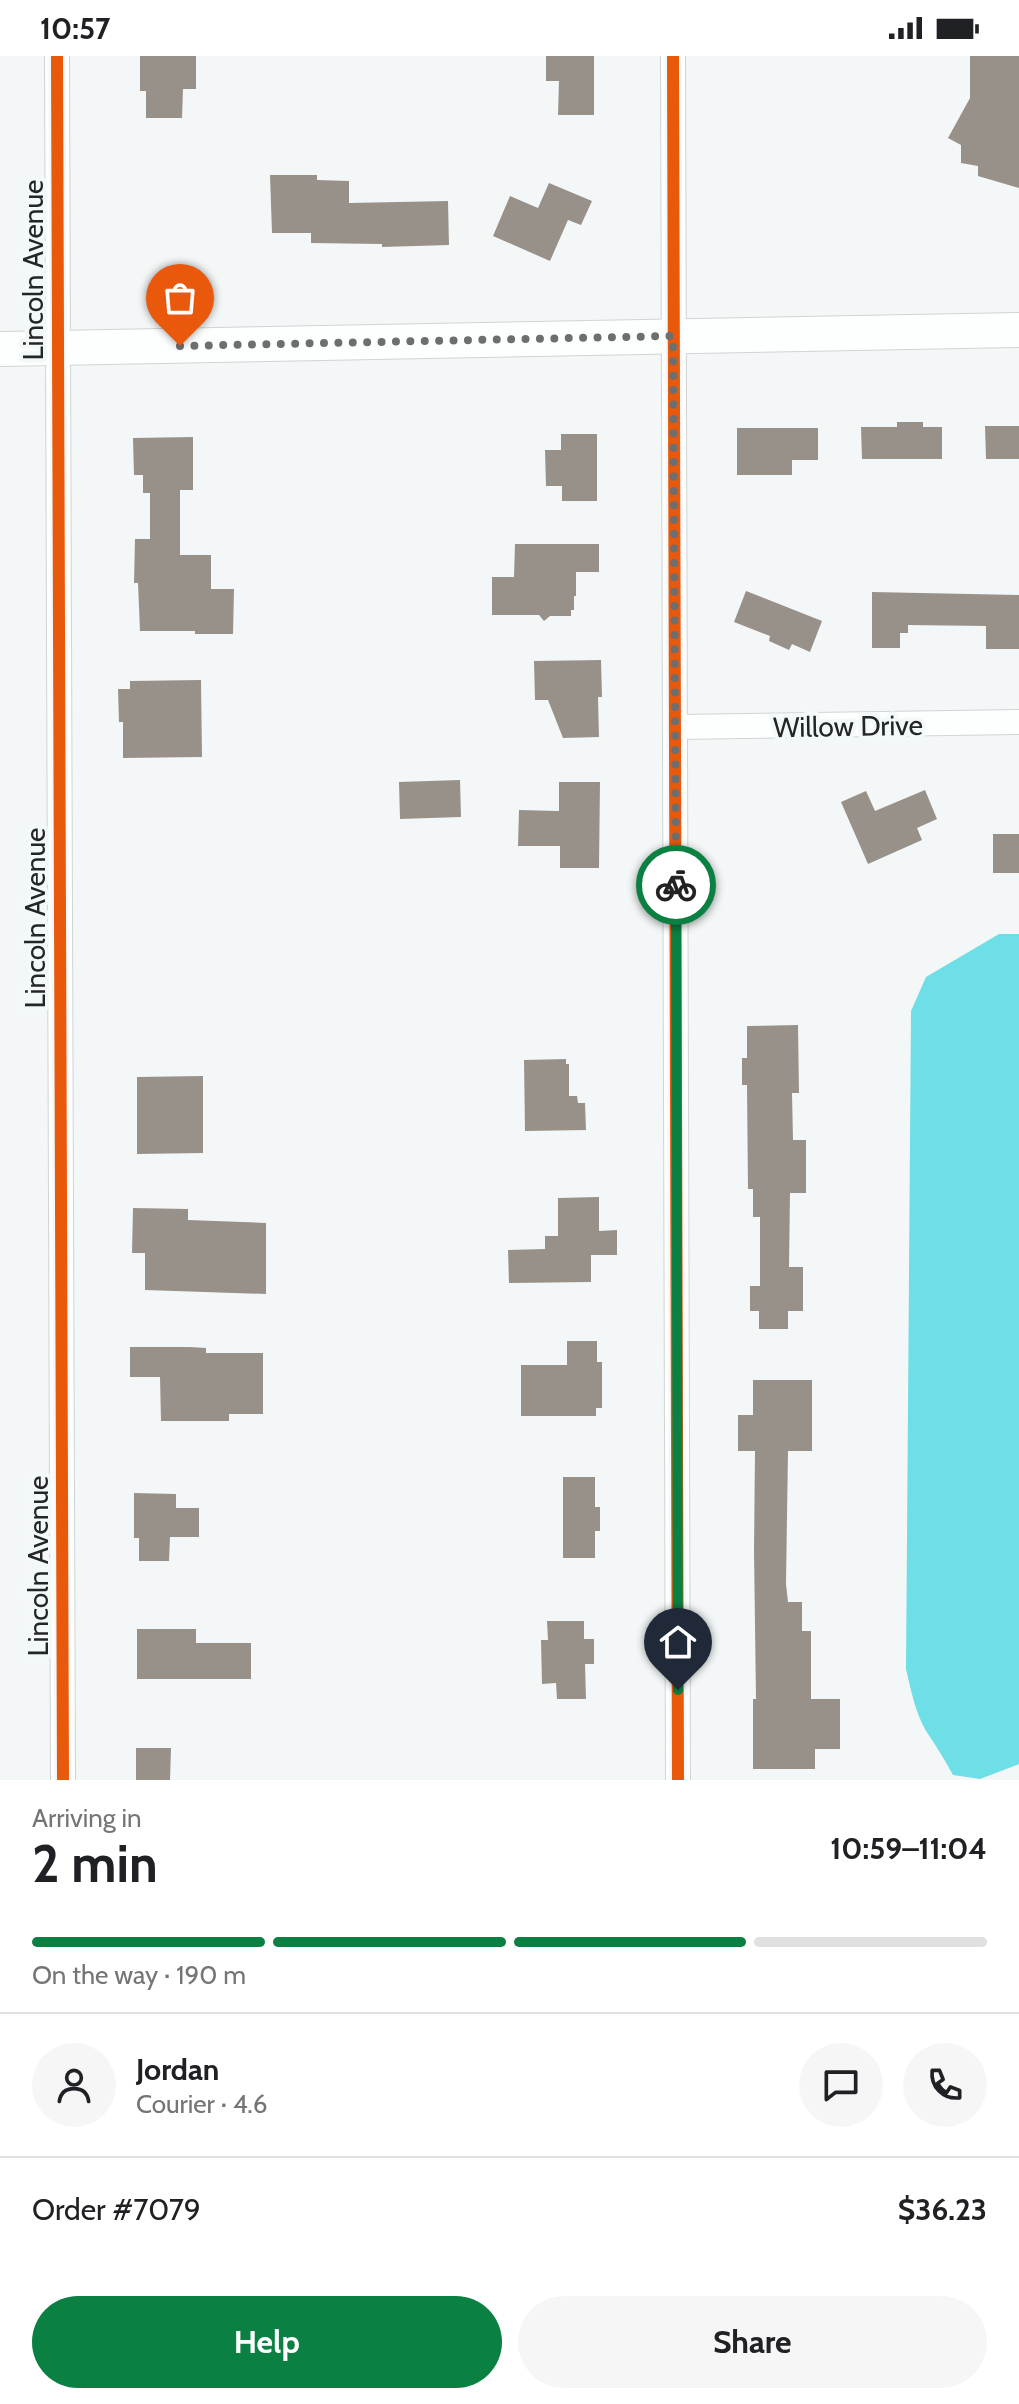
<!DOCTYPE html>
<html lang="en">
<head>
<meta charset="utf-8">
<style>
	:root { --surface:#fff; --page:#f6f6f6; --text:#202124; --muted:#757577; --line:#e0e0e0; --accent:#0b8043 }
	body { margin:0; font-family:Cabin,sans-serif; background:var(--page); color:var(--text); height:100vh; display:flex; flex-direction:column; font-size:30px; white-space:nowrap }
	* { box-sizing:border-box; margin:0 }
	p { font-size:26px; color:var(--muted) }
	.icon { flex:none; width:44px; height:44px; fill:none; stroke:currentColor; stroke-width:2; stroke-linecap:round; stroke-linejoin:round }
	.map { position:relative; height:1724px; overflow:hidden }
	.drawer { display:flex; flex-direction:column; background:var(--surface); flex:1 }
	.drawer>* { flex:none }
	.pin { position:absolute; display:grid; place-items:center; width:68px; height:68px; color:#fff; margin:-82px -34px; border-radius:50% 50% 50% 0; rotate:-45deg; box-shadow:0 0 8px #0007 }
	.pin .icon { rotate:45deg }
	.courier { position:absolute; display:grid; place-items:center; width:80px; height:80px; margin:-40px; border:6px solid #0b8043; border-radius:50%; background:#fff; color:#222; box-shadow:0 2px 10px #0007 }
	.headline em { font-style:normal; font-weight:700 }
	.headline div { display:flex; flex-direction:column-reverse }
	.headline { display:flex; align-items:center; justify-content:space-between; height:136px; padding:0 32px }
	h1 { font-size:52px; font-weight:700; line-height:60px }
	.bar { display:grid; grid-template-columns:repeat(4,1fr); gap:12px 8px; align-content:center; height:96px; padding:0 32px }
	.bar i { height:10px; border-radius:6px; background:var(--line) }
	.bar .current { background:var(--accent) }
	.bar p { grid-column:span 4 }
	.line { display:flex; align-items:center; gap:20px; padding:0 32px; border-top:2px solid var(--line) }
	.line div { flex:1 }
	.round { display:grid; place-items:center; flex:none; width:84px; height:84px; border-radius:42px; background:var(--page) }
	.action { display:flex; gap:16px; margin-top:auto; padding:16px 32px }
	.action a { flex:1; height:92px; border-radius:48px; background:var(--accent); color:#fff; font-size:32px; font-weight:700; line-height:92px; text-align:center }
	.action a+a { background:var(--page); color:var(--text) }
	.status { display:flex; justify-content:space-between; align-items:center; height:56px; padding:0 40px; background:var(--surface); direction:ltr }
	.status svg { height:22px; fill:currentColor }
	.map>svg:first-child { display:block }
</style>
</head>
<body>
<div class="status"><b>10:57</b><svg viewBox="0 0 49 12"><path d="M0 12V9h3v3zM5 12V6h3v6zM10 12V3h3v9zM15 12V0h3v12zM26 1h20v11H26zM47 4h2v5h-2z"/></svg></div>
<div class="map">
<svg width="1019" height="1724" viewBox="0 0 1019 1724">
	<rect width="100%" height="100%" fill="#f4f7f7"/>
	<path fill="#6edfe6" d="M999 878H1019V1708L980 1723 953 1719C945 1704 936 1690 926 1675 915 1656 911 1634 906 1613L911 955 926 921Z"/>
	<g fill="#98918a">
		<polygon points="140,0 196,0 196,33 183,33 182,62 146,62 146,35 140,35"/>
		<polygon points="546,0 594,0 594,59 558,59 559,25 546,25"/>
		<polygon points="970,0 1019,0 1019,132 978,120 978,110 961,107 961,89 948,82 970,42"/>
		<polygon points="270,119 317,119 317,124 349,125 349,147 448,145 449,189 382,191 382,188 311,187 311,177 272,177"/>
		<polygon points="549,127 592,145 581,169 568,164 550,205 493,180 510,140 538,152"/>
		<polygon points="897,366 923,366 923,371 942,371 942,403 862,403 861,371 897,371"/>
		<polygon points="985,370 1019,370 1019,403 986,403"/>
		<polygon points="737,372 818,372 818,404 792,404 792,419 737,419"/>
		<polygon points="561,378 597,378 597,445 562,445 562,430 546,430 545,394 561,394"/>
		<polygon points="193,381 193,434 180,434 180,499 211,499 211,533 234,533 233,578 195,578 195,575 140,575 138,527 134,527 135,483 150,483 150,437 143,437 143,419 134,419 133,382"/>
		<polygon points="515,488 599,488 599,516 576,516 576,540 574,540 574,554 571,554 571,560 550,560 544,565 539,559 492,559 492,521 514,521"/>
		<polygon points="746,535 822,565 810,596 792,588 789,594 769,585 770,580 734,566"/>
		<polygon points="872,536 1019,539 1019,593 986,593 986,570 908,569 908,577 900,577 900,592 872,592"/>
		<polygon points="601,604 602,641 598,641 599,681 563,682 548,644 535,644 534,605"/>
		<polygon points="201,624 202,701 123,702 123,666 119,666 118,633 130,633 130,625"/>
		<polygon points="460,724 461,761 400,763 399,726"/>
		<polygon points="559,726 600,726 599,812 560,812 560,790 518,790 519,754 559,755"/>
		<polygon points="925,734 937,763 917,772 922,784 868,808 841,746 866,735 875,755"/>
		<rect x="993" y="778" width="26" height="39"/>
		<polygon points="798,969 799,1037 792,1037 793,1084 806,1084 806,1137 790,1137 789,1211 803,1211 803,1255 788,1255 788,1273 759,1273 759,1255 750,1255 750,1230 760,1230 760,1161 753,1161 753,1133 748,1133 747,1029 742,1029 742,1002 747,1002 747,970"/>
		<polygon points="566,1003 566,1008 569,1008 569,1040 577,1040 578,1047 585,1047 586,1074 525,1075 524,1004"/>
		<polygon points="203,1020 203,1097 137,1098 137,1021"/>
		<polygon points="599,1141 599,1175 617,1174 617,1199 591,1199 591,1226 509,1227 508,1194 545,1193 545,1180 558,1180 558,1142"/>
		<polygon points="133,1152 188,1153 188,1164 266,1167 266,1238 145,1234 145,1197 132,1197"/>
		<polygon points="567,1285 597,1285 597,1306 602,1306 602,1352 596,1352 596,1360 521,1360 521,1309 567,1309"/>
		<polygon points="130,1291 190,1291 206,1292 206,1297 263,1297 263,1358 229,1358 229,1365 161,1365 160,1321 130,1321"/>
		<polygon points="753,1324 812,1324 812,1395 788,1395 786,1528 788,1546 802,1546 802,1575 811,1575 811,1643 840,1643 840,1693 815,1693 815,1713 753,1713 753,1643 756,1643 754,1495 755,1395 738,1395 738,1359 753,1359"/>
		<polygon points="563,1421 595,1421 595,1451 600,1451 600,1475 595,1475 595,1502 563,1502"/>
		<polygon points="134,1437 176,1438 176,1452 199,1452 199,1481 170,1481 169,1505 139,1505 139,1482 134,1482"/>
		<polygon points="547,1565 584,1565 584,1583 594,1583 594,1608 585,1608 586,1643 557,1643 556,1627 542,1628 541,1584 548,1584"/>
		<polygon points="137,1573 196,1573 196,1587 251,1587 251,1623 137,1623"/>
		<polygon points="136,1692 171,1692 170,1724 136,1724"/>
	</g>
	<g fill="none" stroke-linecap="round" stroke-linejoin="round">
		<defs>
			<g id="street">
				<polyline points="57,0 63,1724"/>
				<polyline points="673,0 678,1724"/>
				<polyline points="676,671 1019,666"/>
			</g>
			<polyline id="secondary" points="0,293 1019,274"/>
		</defs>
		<use href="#street" stroke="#d2d4d4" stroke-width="26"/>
		<use href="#secondary" stroke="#d2d4d4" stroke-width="36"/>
		<use href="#street" stroke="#fdfefe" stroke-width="24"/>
		<use href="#secondary" stroke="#fdfefe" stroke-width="34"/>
		<defs>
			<g id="cycleway">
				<polyline points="57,0 63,1724"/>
				<polyline points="673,0 678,1724"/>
			</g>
		</defs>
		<use href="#cycleway" stroke="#f3f8f8" stroke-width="17"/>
		<use href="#cycleway" stroke="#e8590c" stroke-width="12"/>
	</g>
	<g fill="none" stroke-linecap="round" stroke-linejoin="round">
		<polyline stroke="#6d6e6f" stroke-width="8" stroke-dasharray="0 14.4" points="180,290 673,280 676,829"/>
		<polyline stroke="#0b8043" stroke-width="10" points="676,829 678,1634"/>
	</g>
	<g text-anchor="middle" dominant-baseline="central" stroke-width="8" stroke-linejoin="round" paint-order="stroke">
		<g font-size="28" fill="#242526" stroke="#f3f8f8">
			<text transform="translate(33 214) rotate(-90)">Lincoln Avenue</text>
			<text transform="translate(848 670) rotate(-1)">Willow Drive</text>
			<text transform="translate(35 862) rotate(-90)">Lincoln Avenue</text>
			<text transform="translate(38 1510) rotate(-90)">Lincoln Avenue</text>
		</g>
	</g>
</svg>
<div class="pin" style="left:180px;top:290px;background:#ea580c"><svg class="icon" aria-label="bag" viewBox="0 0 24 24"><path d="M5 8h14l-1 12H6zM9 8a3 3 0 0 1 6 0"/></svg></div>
<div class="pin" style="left:678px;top:1634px;background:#1f2937"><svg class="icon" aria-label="home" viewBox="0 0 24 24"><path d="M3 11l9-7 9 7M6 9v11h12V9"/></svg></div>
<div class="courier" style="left:676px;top:829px"><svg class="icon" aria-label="bike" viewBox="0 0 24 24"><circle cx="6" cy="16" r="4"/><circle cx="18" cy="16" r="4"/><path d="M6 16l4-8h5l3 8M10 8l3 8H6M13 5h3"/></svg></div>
</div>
<section class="drawer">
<div class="headline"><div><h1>2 min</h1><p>Arriving in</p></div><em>10:59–11:04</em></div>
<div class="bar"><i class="current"></i><i class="current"></i><i class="current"></i><i></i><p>On the way · 190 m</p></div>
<div class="line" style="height:144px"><a class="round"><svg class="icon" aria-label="person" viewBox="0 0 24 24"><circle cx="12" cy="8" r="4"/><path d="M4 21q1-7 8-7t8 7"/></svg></a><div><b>Jordan</b><p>Courier · 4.6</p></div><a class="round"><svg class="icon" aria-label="chat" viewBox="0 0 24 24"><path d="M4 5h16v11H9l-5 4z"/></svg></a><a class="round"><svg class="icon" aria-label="phone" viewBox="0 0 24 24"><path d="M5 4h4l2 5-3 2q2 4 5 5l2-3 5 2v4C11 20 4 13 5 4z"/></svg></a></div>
<div class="line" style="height:104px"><div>Order #7079</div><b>$36.23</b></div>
<div class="action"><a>Help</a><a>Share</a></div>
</section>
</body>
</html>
